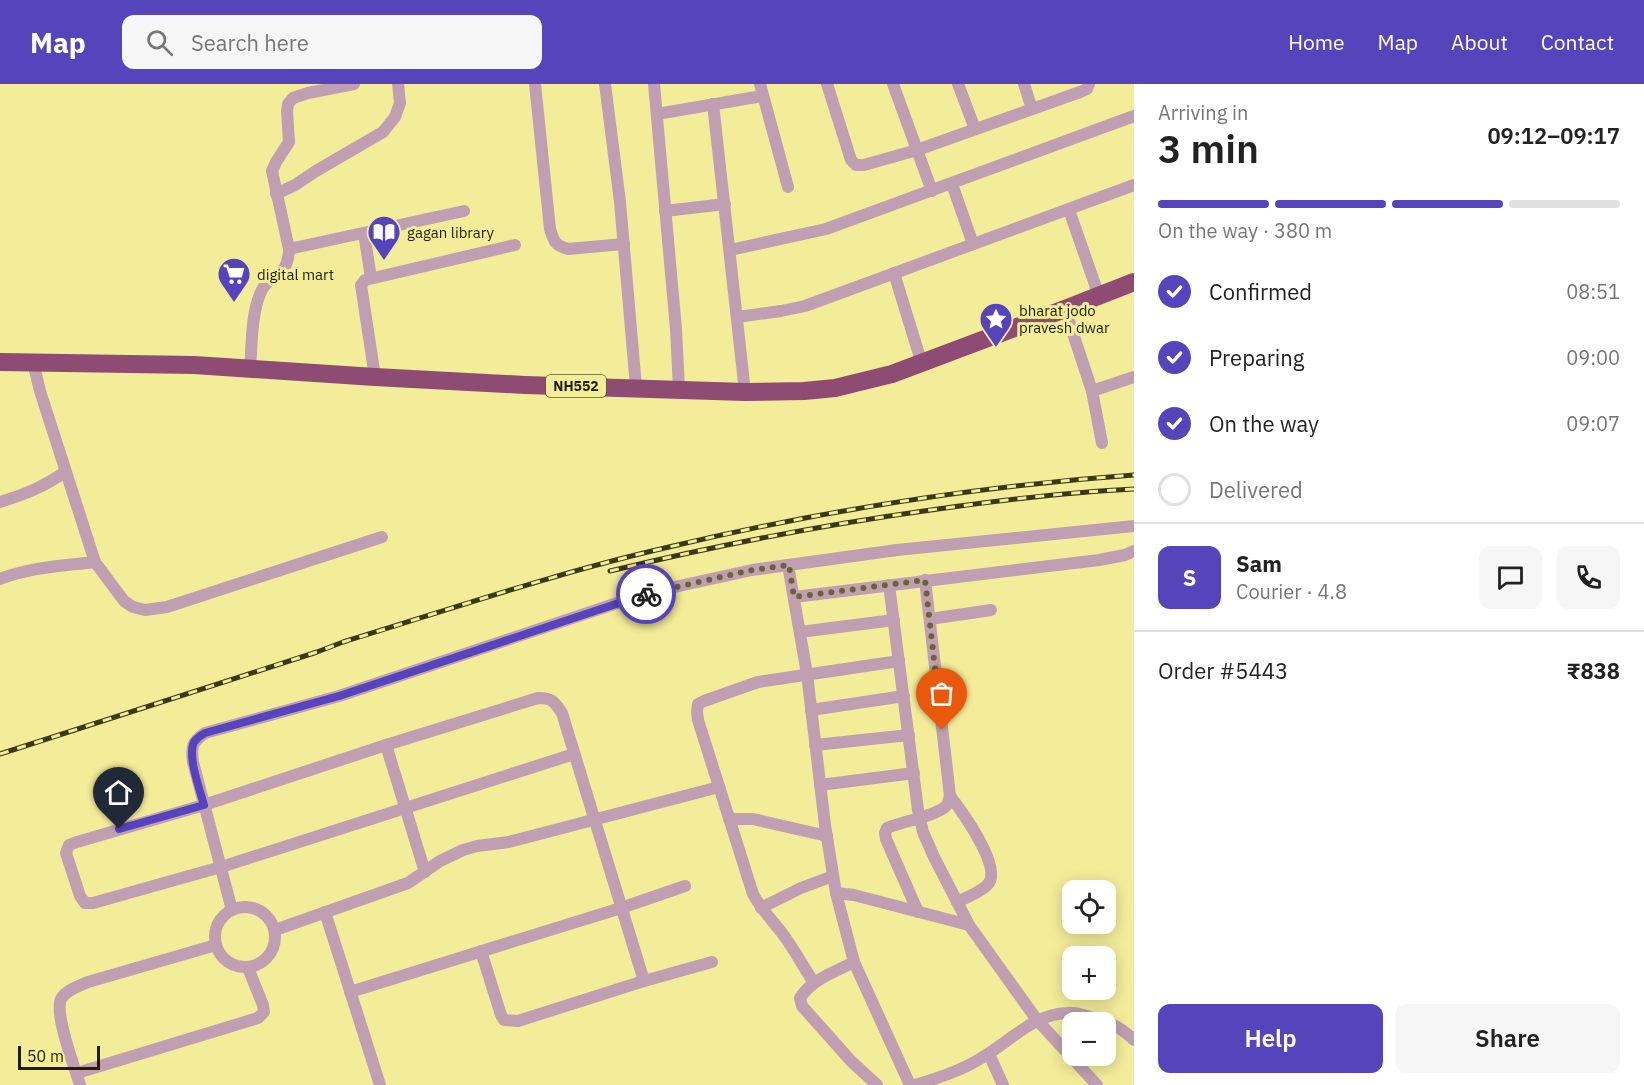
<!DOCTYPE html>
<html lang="en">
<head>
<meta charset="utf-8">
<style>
	:root { --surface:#fff; --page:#f6f6f6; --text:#222; --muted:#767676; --line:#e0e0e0; --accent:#5644bc }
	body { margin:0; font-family:"IBM Plex Sans",sans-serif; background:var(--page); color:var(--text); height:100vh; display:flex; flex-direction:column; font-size:22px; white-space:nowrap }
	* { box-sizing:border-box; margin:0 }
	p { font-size:20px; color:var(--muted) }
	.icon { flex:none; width:33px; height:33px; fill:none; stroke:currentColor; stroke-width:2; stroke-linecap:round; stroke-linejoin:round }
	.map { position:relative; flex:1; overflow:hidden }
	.side { display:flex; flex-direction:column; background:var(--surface); width:510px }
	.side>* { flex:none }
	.tools { position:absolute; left:1062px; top:796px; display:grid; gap:12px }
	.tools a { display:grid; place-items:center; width:54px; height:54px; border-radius:12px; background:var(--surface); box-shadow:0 3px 15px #0003; font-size:30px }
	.scale { position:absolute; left:18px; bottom:15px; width:82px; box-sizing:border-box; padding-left:6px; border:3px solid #211d00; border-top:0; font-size:16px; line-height:21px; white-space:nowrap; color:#211d00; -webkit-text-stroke:4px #f3ec99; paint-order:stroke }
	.pin { position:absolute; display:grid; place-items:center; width:51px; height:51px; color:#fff; margin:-62px -26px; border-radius:50% 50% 50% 0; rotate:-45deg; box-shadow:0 0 6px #0007 }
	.pin .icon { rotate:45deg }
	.courier { position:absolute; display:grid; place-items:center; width:60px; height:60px; margin:-30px; border:4px solid #5644bc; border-radius:50%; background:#fff; color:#222; box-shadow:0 2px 8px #0007 }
	.summary em { font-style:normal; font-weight:600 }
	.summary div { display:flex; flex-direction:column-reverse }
	.summary { display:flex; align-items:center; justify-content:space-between; height:102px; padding:0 24px }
	h1 { font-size:39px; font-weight:600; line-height:45px }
	.bar { display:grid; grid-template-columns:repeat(4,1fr); gap:9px 6px; align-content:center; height:72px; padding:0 24px }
	.bar i { height:8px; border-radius:4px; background:var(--line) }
	.bar .active { background:var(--accent) }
	.bar p { grid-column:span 4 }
	.line { display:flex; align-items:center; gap:15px; padding:0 24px; border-top:2px solid var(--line) }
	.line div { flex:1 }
	.round { display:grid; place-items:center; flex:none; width:63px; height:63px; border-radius:12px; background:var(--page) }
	ol { padding:0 24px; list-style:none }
	li { display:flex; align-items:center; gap:18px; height:66px }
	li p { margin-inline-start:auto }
	li .icon { padding:6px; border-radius:50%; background:var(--accent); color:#fff; stroke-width:4 }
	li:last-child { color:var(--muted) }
	li i { width:33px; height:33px; border:3px solid var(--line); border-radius:50% }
	.cta { display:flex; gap:12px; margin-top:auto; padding:12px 24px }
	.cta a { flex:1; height:69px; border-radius:12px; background:var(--accent); color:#fff; font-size:24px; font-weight:600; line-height:69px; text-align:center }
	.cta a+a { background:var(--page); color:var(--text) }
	header { display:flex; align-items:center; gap:36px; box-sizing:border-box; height:84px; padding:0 30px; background:var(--accent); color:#fff }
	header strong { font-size:28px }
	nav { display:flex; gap:33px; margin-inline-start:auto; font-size:21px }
	.search { width:420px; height:54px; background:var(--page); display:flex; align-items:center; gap:15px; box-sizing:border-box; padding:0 21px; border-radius:12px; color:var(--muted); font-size:22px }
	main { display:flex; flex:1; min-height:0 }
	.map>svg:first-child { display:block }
</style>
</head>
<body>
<header>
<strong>Map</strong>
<div class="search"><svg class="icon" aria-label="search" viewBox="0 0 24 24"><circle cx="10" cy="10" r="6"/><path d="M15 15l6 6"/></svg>Search here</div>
<nav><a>Home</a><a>Map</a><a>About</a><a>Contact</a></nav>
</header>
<main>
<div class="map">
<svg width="1134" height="1001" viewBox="0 0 1134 1001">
	<rect width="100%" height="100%" fill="#f3ec99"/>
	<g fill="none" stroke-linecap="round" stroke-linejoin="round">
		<g stroke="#c19fb2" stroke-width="12">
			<path d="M535 0 550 145C554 158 555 161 568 165L624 160"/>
			<polyline points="605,0 620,118 636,303"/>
			<polyline points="654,0 676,245 679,305"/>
			<polyline points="760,0 788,103"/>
			<polyline points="827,0 851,76 856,81 864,81 917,66 1080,8 1087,5 1089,0"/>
			<polyline points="893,0 932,107"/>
			<polyline points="958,0 975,45"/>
			<polyline points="1024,0 1032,25"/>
			<polyline points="713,20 745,308"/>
			<polyline points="657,30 762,12"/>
			<polyline points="952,100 973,160"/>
			<polyline points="276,110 295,101 316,87 383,48 395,33 400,19 398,0"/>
			<polyline points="1069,126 1099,212"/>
			<polyline points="665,127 725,120"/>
			<polyline points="364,149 371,194"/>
			<polyline points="289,165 464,127"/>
			<polyline points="730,166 826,145 1134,32"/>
			<polyline points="894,189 922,280"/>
			<polyline points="1065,225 1092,307 1102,359"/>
			<polyline points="737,233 781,227 805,222 1134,101"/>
			<polyline points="33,278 40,307 95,478 124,517 133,523 145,526 167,523 382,453"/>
			<path d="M250 285C252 262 251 232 260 210 268 188 288 197 289 165L272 87 276 78 289 58 287 27 288 20 293 14 308 9 354 0"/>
			<polyline points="375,293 361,201 365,196 515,161"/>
			<polyline points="1092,307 1134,293"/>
			<path d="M0 418C26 410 43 403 65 388"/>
			<polyline points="788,481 807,590 825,741 836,809 854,878 910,1001"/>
			<path d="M0 495C30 483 63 482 95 478"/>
			<polyline points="889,501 918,726 923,748 934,773 969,841 1037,936 1097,1001"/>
			<polyline points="794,513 1099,476 1125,471 1134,467"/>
			<polyline points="930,535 991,526"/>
			<polyline points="800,548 894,536"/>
			<polyline points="811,626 904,612"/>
			<polyline points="386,661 425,788"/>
			<polyline points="815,661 909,651"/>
			<path d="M574 670 221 783 93 819H85L80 812 66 769 69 761 77 758 204 721 386 661 538 614C552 614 554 617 562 629L644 897"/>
			<polyline points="820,701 914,689"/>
			<path d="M950 712C961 726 1001 781 989 799 983 807 967 813 957 818"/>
			<polyline points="729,735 753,735 827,752"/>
			<polyline points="836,809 854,811 969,841"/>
			<circle cx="245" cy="853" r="30"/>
			<polyline points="761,824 801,804 833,792"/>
			<path d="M232 826 193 678C191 662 192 658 205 649L339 612 647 509 752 486 897 466 1134 442"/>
			<polyline points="325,828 380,1001"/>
			<path d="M918 828 886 755 885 749 887 744C900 738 938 732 947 721 948 720 949 714 950 712L925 496"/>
			<polyline points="275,846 408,799 440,777 463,766 477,762 509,758 719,703"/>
			<polyline points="481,867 501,931 504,936 518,937 644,897 712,878"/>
			<path d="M854 878C835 888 812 895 800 914L802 922 851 977 877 1001"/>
			<path d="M814 899C803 882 794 865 782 849 772 836 761 825 753 810L698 636 697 628 698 620 704 617 758 598 899 577"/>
			<polyline points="350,908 621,824 685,802"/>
			<polyline points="989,970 1003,1001"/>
			<polyline points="77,989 258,934 264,928 263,921 248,884"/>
			<path d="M80 1001C75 984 54 930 61 915 66 906 79 902 88 898L216 861"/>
			<path d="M915 1001C938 994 963 986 983 973 1010 957 1034 930 1067 929 1075 928 1083 931 1090 933 1108 937 1121 943 1134 956"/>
		</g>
		<polyline stroke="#8e4b74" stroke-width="18" points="0,278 194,281 375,293 525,301 745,308 804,307 835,304 892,290 1065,225 1134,198"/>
		<defs>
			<g id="rail">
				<path d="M610 487C718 461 828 440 938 425 1003 416 1069 408 1134 405"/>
				<path d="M0 670 317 568 343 558C451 525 559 488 669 463 821 427 978 402 1134 391"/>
			</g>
		</defs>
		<use href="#rail" stroke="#3c3814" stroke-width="5"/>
		<use href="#rail" stroke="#f3ec99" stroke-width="3" stroke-dasharray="9" stroke-linecap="butt"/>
	</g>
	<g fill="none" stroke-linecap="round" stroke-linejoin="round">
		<polyline stroke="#6a6536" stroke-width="6" stroke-dasharray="0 10.8" points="646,510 752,486 789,481 794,513 925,496 942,646"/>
		<path stroke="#5644bc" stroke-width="8" d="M119 745 204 721C200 706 187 672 194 658 197 654 201 651 205 649L339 612 646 510"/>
	</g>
	<defs>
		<symbol id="library-pin" viewBox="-11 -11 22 30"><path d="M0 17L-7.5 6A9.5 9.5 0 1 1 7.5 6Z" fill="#5644bc" stroke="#f3ec99"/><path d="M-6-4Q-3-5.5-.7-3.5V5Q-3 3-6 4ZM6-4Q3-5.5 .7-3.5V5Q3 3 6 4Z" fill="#fff"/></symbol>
		<symbol id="supermarket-pin" viewBox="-11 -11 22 30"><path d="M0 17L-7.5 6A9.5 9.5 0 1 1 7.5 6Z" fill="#5644bc" stroke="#f3ec99"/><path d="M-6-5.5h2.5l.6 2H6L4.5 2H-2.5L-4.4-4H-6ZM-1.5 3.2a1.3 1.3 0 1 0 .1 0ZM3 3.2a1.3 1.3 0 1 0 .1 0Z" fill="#fff"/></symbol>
		<symbol id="sight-pin" viewBox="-11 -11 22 30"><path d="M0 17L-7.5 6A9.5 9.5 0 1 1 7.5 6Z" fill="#5644bc" stroke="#f3ec99"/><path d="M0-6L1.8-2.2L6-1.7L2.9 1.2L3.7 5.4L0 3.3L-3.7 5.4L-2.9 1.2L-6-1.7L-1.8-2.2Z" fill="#fff"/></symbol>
	</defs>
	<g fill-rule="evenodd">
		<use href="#library-pin" x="365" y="129" width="38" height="52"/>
		<use href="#supermarket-pin" x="215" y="171" width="38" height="52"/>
		<use href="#sight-pin" x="977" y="216" width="38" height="52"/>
	</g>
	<g text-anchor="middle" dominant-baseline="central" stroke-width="6" stroke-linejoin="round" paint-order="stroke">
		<rect fill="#f3ec99" stroke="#605b2e" stroke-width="1.5" x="546" y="291" width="60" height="22" rx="4.5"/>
		<g font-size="14" font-weight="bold" fill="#211d00">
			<text x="576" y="302">NH552</text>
		</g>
		<g font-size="15" fill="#211d00" stroke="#f3ec99" text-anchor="start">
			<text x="407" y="148">gagan library</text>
			<text x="257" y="190">digital mart</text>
			<text x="1019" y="226">bharat jodo<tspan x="1019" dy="17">pravesh dwar</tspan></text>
		</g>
	</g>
</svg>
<div class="tools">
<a><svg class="icon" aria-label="locate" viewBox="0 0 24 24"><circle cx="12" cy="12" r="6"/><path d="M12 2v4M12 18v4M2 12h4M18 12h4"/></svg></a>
<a>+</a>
<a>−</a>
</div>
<div class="scale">50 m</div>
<div class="pin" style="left:942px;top:646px;background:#ea580c"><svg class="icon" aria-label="bag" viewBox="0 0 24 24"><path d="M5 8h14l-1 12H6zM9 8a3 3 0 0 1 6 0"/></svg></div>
<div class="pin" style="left:119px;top:745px;background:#1f2937"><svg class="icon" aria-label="home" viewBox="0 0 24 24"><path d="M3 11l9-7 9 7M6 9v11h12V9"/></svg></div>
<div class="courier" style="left:646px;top:510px"><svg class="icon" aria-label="bike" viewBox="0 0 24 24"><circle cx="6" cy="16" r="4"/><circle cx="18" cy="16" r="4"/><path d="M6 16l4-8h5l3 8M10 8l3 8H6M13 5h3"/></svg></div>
</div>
<section class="side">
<div class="summary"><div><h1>3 min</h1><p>Arriving in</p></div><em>09:12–09:17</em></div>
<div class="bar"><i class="active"></i><i class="active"></i><i class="active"></i><i></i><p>On the way · 380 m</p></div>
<ol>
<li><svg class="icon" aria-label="check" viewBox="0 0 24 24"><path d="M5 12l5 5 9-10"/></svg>Confirmed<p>08:51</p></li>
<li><svg class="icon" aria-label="check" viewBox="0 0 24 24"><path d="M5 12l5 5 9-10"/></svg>Preparing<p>09:00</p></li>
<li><svg class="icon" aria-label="check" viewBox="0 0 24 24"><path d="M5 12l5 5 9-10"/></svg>On the way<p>09:07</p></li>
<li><i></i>Delivered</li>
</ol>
<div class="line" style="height:108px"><b class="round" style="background:var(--accent);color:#fff">S</b><div><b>Sam</b><p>Courier · 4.8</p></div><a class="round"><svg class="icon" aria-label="chat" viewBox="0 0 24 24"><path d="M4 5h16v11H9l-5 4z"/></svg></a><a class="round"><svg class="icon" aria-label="phone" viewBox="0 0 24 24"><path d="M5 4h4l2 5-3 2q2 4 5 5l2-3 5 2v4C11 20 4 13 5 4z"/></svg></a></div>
<div class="line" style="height:78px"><div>Order #5443</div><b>₹838</b></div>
<div class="cta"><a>Help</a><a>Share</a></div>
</section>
</main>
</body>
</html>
